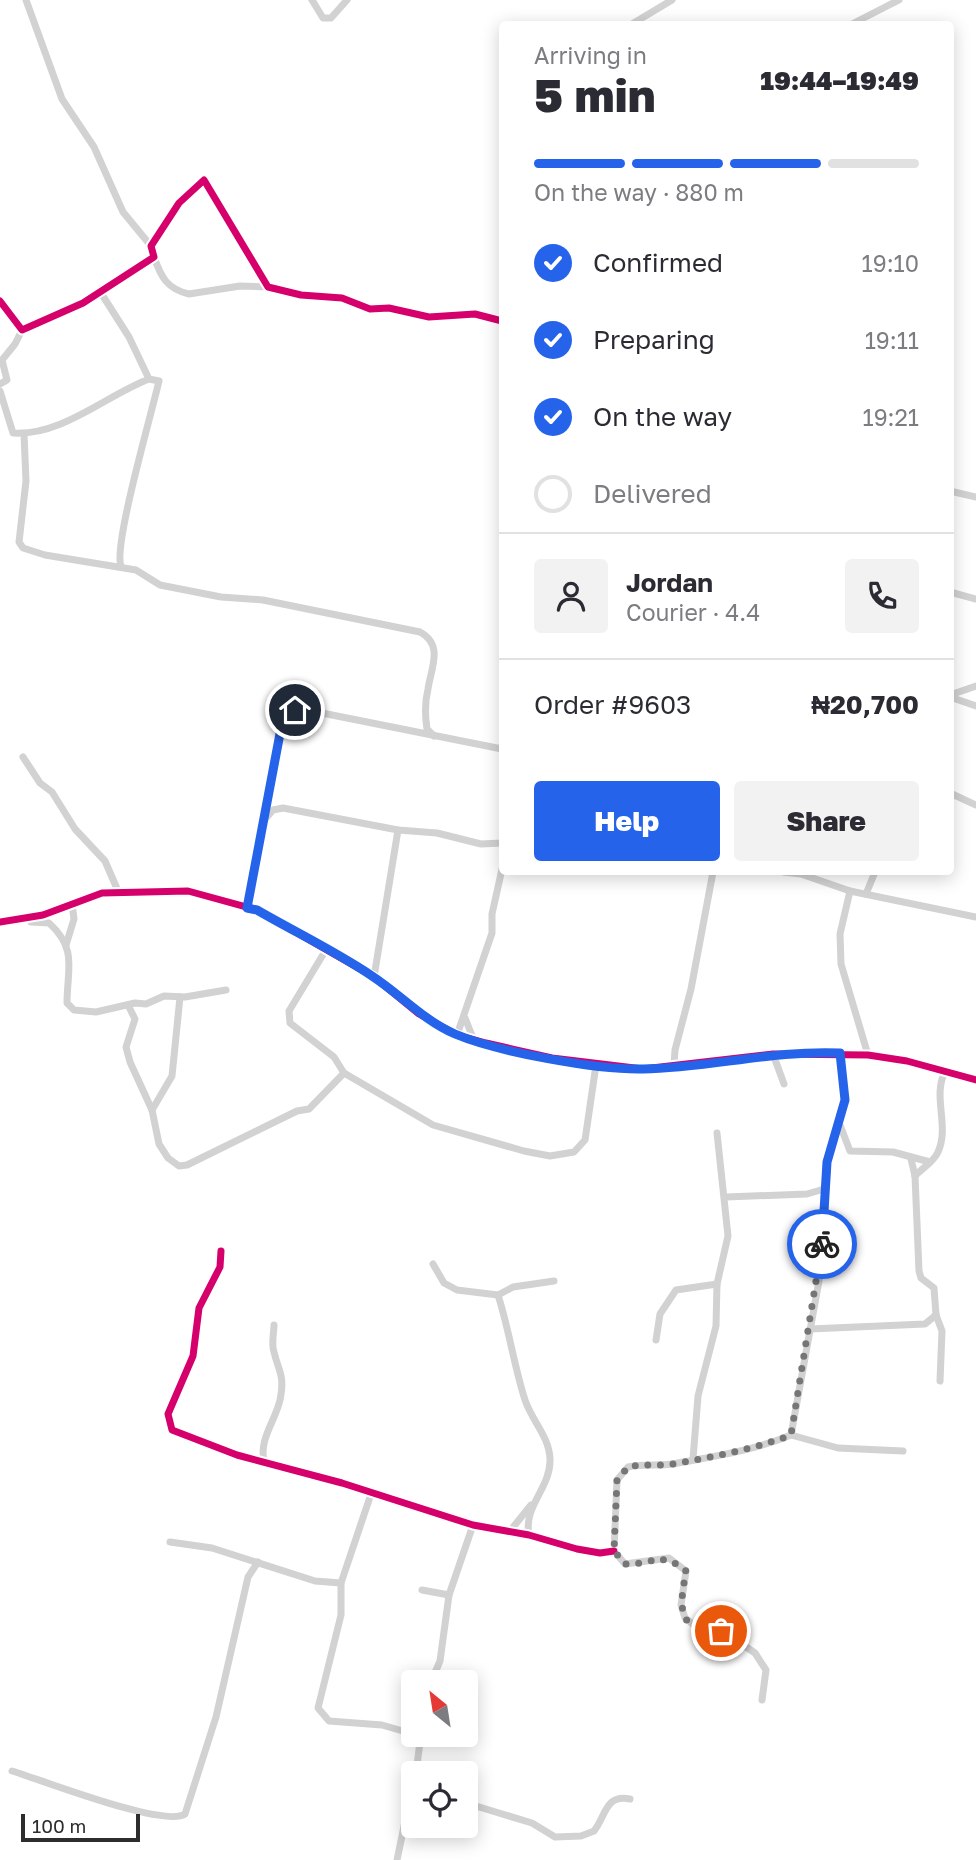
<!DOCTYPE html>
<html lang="en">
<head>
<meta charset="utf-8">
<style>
	:root { --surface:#fff; --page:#f2f2f3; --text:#2b2b33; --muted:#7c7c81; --line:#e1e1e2; --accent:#2563eb }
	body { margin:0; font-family:"Golos Text",sans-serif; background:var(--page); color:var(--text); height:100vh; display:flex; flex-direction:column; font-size:26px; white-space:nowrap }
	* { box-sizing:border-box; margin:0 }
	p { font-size:23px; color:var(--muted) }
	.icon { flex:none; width:38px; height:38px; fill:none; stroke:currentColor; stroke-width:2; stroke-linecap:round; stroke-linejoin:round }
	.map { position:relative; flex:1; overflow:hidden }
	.side { position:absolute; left:499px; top:21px; width:455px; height:854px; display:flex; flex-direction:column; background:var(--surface); border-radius:7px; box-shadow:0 4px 18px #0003 }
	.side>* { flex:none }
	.needle { width:46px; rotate:330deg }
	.fabs { position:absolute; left:401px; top:1670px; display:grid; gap:14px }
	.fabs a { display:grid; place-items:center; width:77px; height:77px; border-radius:7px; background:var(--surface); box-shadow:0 4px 18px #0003; font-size:35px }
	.scale { position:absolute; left:21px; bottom:18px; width:119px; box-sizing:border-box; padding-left:7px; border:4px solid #2d2d2d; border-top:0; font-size:19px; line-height:24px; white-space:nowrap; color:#2d2d2d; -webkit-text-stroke:5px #fff; paint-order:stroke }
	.pin { position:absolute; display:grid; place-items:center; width:60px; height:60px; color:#fff; margin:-30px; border:4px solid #fff; border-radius:50%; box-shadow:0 2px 7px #0007 }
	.courier { position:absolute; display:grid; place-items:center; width:70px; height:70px; margin:-35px; border:5px solid #2563eb; border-radius:50%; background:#fff; color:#222; box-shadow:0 2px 9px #0007 }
	.summary em { font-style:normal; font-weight:800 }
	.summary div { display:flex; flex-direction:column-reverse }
	.summary { display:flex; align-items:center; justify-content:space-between; height:119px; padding:0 35px }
	h1 { font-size:46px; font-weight:800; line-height:52px }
	.bar { display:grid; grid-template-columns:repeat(4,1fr); gap:10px 7px; align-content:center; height:84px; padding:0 35px }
	.bar i { height:9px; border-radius:5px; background:var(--line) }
	.bar .current { background:var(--accent) }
	.bar p { grid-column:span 4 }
	.line { display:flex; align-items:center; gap:18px; padding:0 35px; border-top:2px solid var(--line) }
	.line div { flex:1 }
	.round { display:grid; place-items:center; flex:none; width:74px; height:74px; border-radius:7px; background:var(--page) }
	ol { padding:0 35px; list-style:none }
	li { display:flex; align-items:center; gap:21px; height:77px }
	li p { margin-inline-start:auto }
	li .icon { padding:7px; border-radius:50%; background:var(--accent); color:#fff; stroke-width:4 }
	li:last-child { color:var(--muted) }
	li i { width:38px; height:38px; border:4px solid var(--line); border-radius:50% }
	.primary-button { display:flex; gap:14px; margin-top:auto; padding:14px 35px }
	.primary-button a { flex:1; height:80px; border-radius:7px; background:var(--accent); color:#fff; font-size:28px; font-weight:800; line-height:80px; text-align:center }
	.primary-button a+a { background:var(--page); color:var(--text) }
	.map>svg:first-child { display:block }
</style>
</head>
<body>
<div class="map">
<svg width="976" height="1860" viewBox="0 0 976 1860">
	<rect width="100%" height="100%" fill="#fff"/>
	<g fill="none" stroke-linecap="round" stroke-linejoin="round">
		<g stroke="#d2d2d2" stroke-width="7">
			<polyline points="26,0 62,99 94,147 123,212 151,246"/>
			<polyline points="312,0 323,18 331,18 347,0"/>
			<polyline points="632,24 672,0"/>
			<polyline points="852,24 899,0"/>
			<path d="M154 257C161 277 167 289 189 294L240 286 268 287"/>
			<path d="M101 293 129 337 149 379 159 381C152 412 113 546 121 566"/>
			<polyline points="0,301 22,330 83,303 154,257 151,246 179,203 204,180 268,287 301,295 342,298 370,309 389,308 429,317 475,314 502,321"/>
			<polyline points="0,384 7,380 2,360 15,344 22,330"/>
			<path d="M0 391 13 433C62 436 105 396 149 379"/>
			<path d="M24 434 26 481 19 542 23 548 45 555 136 570 160 585 221 597 263 600 420 632C444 645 431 668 428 689 425 701 425 716 427 729L434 736"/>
			<polyline points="950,491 976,497"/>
			<polyline points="950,592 976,599"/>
			<polyline points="950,695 976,686"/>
			<polyline points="950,697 976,706"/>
			<polyline points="23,757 40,783 52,792 75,829 105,861 118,891"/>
			<polyline points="950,793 976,805"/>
			<polyline points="266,818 273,810 283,808 398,830 437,833 481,844 502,843"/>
			<polyline points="783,872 801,874 850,891 976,917"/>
			<polyline points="850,891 840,934 841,964 868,1055"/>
			<polyline points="866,894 875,872"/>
			<path d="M247 908 282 723C288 709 299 709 312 711L502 749"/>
			<path d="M31 922 49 923C78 949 67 970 67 1003L74 1010 96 1012 135 1003 146 1004 164 996 185 997 226 990"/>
			<polyline points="66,945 74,919 72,904"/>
			<polyline points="327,948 289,1011 290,1023 334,1057 344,1073 433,1125 524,1151 550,1156 574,1152 585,1140 596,1065"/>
			<polyline points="374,977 398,830"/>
			<polyline points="128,1005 135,1019 126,1047 130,1062 152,1110 159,1144 168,1158 179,1166 187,1165 297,1111 309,1109 344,1073"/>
			<polyline points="465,1018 473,1038"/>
			<polyline points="457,1035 492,933 492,914 502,869"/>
			<polyline points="773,1054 784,1084"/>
			<polyline points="674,1066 675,1050 691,989 713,872"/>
			<polyline points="152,1110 172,1076 180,997"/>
			<polyline points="840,1125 850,1151 893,1152 930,1162"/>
			<polyline points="911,1159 915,1176 919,1271 921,1278 934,1288 936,1315 942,1331 940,1381"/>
			<path d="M915 1176C922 1168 934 1162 938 1152 950 1126 932 1096 945 1072"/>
			<polyline points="726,1197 807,1194 824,1189"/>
			<polyline points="221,1251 220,1267 199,1308 193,1356 168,1414 172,1430 237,1455 342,1483 473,1525 529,1535 577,1549 600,1553 614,1551"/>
			<polyline points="433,1264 444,1283 457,1290 498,1295 513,1287 554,1281"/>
			<path d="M498 1295C509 1329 514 1366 525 1400 532 1421 549 1436 550 1459 551 1488 523 1506 529 1535"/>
			<polyline points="810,1329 925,1324 936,1315"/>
			<polyline points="656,1340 660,1314 676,1290 717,1284"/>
			<polyline points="791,1435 819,1281 827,1162 845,1100 840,1053"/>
			<polyline points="693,1459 698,1396 716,1326 717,1284 728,1236 717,1133"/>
			<path d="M264 1462C259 1438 275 1422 280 1400 285 1375 279 1373 274 1352 271 1344 274 1333 274 1325"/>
			<polyline points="371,1494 341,1583 341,1615 318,1708 329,1721 382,1725 413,1734"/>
			<polyline points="510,1531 531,1505"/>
			<polyline points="170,1542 212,1548 315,1581 341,1583"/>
			<polyline points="422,1590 449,1595"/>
			<polyline points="431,1682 440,1661 449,1595 473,1525"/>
			<path d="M762 1700 766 1670 755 1653 733 1638 721 1631 698 1628 685 1618 681 1605 686 1571 669 1558 625 1564 614 1551 617 1480 628 1467C644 1463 662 1467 678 1463 716 1456 755 1450 791 1435L838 1448 903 1451"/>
			<polyline points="466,1708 473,1718"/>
			<path d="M12 1771C42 1780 164 1828 185 1814L216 1717 248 1577 258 1562"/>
			<polyline points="416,1773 421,1734"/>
			<path d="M466 1803 532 1823 555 1837 581 1836 594 1831C606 1816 605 1794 630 1799"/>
			<polyline points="397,1860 413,1783"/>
		</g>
		<polyline stroke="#cbcbcb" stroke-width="10" points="0,922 43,915 102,893 188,891 257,910 374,977 419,1014 457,1035 486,1043 552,1058 643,1069 773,1054 868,1055 907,1061 976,1080"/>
		<defs>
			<g id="cycleway">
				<polyline points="0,301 22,330 83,303 154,257 151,246 179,203 204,180 268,287 301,295 342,298 370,309 389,308 429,317 475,314 502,321"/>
				<polyline points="0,922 43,915 102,893 188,891 257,910 374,977 419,1014 457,1035 486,1043 552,1058 643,1069 773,1054 868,1055 907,1061 976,1080"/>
				<polyline points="221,1251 220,1267 199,1308 193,1356 168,1414 172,1430 237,1455 342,1483 473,1525 529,1535 577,1549 600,1553 614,1551"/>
			</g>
		</defs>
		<use href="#cycleway" stroke="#fff" stroke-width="11"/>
		<use href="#cycleway" stroke="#d6006c" stroke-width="7"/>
	</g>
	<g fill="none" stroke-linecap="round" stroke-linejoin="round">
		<path stroke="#767676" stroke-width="7" stroke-dasharray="0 12.6" d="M721 1631C715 1629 710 1630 704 1630 673 1625 683 1591 686 1571 662 1550 652 1565 625 1564L614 1551 617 1480 628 1467C645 1463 662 1467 678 1463 717 1456 754 1449 791 1435L822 1244"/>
		<path stroke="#2563eb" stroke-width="9" d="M295 710 285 716 282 723 247 908 257 910C295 932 335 951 372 976 401 995 423 1020 455 1034 498 1052 597 1070 643 1069 709 1068 773 1050 840 1053L845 1100 827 1162 822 1244"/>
	</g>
</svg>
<div class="fabs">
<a><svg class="needle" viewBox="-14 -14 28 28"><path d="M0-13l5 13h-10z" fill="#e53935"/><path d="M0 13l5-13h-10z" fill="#7c7c81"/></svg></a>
<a><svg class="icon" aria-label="locate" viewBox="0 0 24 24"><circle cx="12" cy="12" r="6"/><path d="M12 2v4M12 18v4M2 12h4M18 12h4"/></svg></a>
</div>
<div class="scale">100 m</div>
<div class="pin" style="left:721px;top:1631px;background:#ea580c"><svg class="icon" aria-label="bag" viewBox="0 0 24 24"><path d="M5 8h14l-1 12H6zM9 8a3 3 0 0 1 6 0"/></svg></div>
<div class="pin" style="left:295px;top:710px;background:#1f2937"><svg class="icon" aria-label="home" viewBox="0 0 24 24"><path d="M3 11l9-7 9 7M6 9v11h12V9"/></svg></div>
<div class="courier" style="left:822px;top:1244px"><svg class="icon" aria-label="bike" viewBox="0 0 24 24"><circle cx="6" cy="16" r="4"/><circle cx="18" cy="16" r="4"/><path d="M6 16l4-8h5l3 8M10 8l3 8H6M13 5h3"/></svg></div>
<section class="side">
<div class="summary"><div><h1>5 min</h1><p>Arriving in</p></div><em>19:44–19:49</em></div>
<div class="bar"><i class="current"></i><i class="current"></i><i class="current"></i><i></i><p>On the way · 880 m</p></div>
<ol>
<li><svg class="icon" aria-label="check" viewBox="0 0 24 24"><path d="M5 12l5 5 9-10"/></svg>Confirmed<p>19:10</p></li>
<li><svg class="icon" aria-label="check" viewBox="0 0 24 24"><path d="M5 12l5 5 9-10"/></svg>Preparing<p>19:11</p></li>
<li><svg class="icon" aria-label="check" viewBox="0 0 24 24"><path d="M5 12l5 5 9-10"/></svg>On the way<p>19:21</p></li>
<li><i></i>Delivered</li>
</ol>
<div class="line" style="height:126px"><a class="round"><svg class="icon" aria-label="person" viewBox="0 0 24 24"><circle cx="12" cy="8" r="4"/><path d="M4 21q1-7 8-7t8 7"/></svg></a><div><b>Jordan</b><p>Courier · 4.4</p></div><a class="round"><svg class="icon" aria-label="phone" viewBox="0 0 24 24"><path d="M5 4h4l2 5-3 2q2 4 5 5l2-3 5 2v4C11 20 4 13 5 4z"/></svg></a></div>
<div class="line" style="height:91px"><div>Order #9603</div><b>₦20,700</b></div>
<div class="primary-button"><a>Help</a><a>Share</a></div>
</section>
</div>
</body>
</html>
